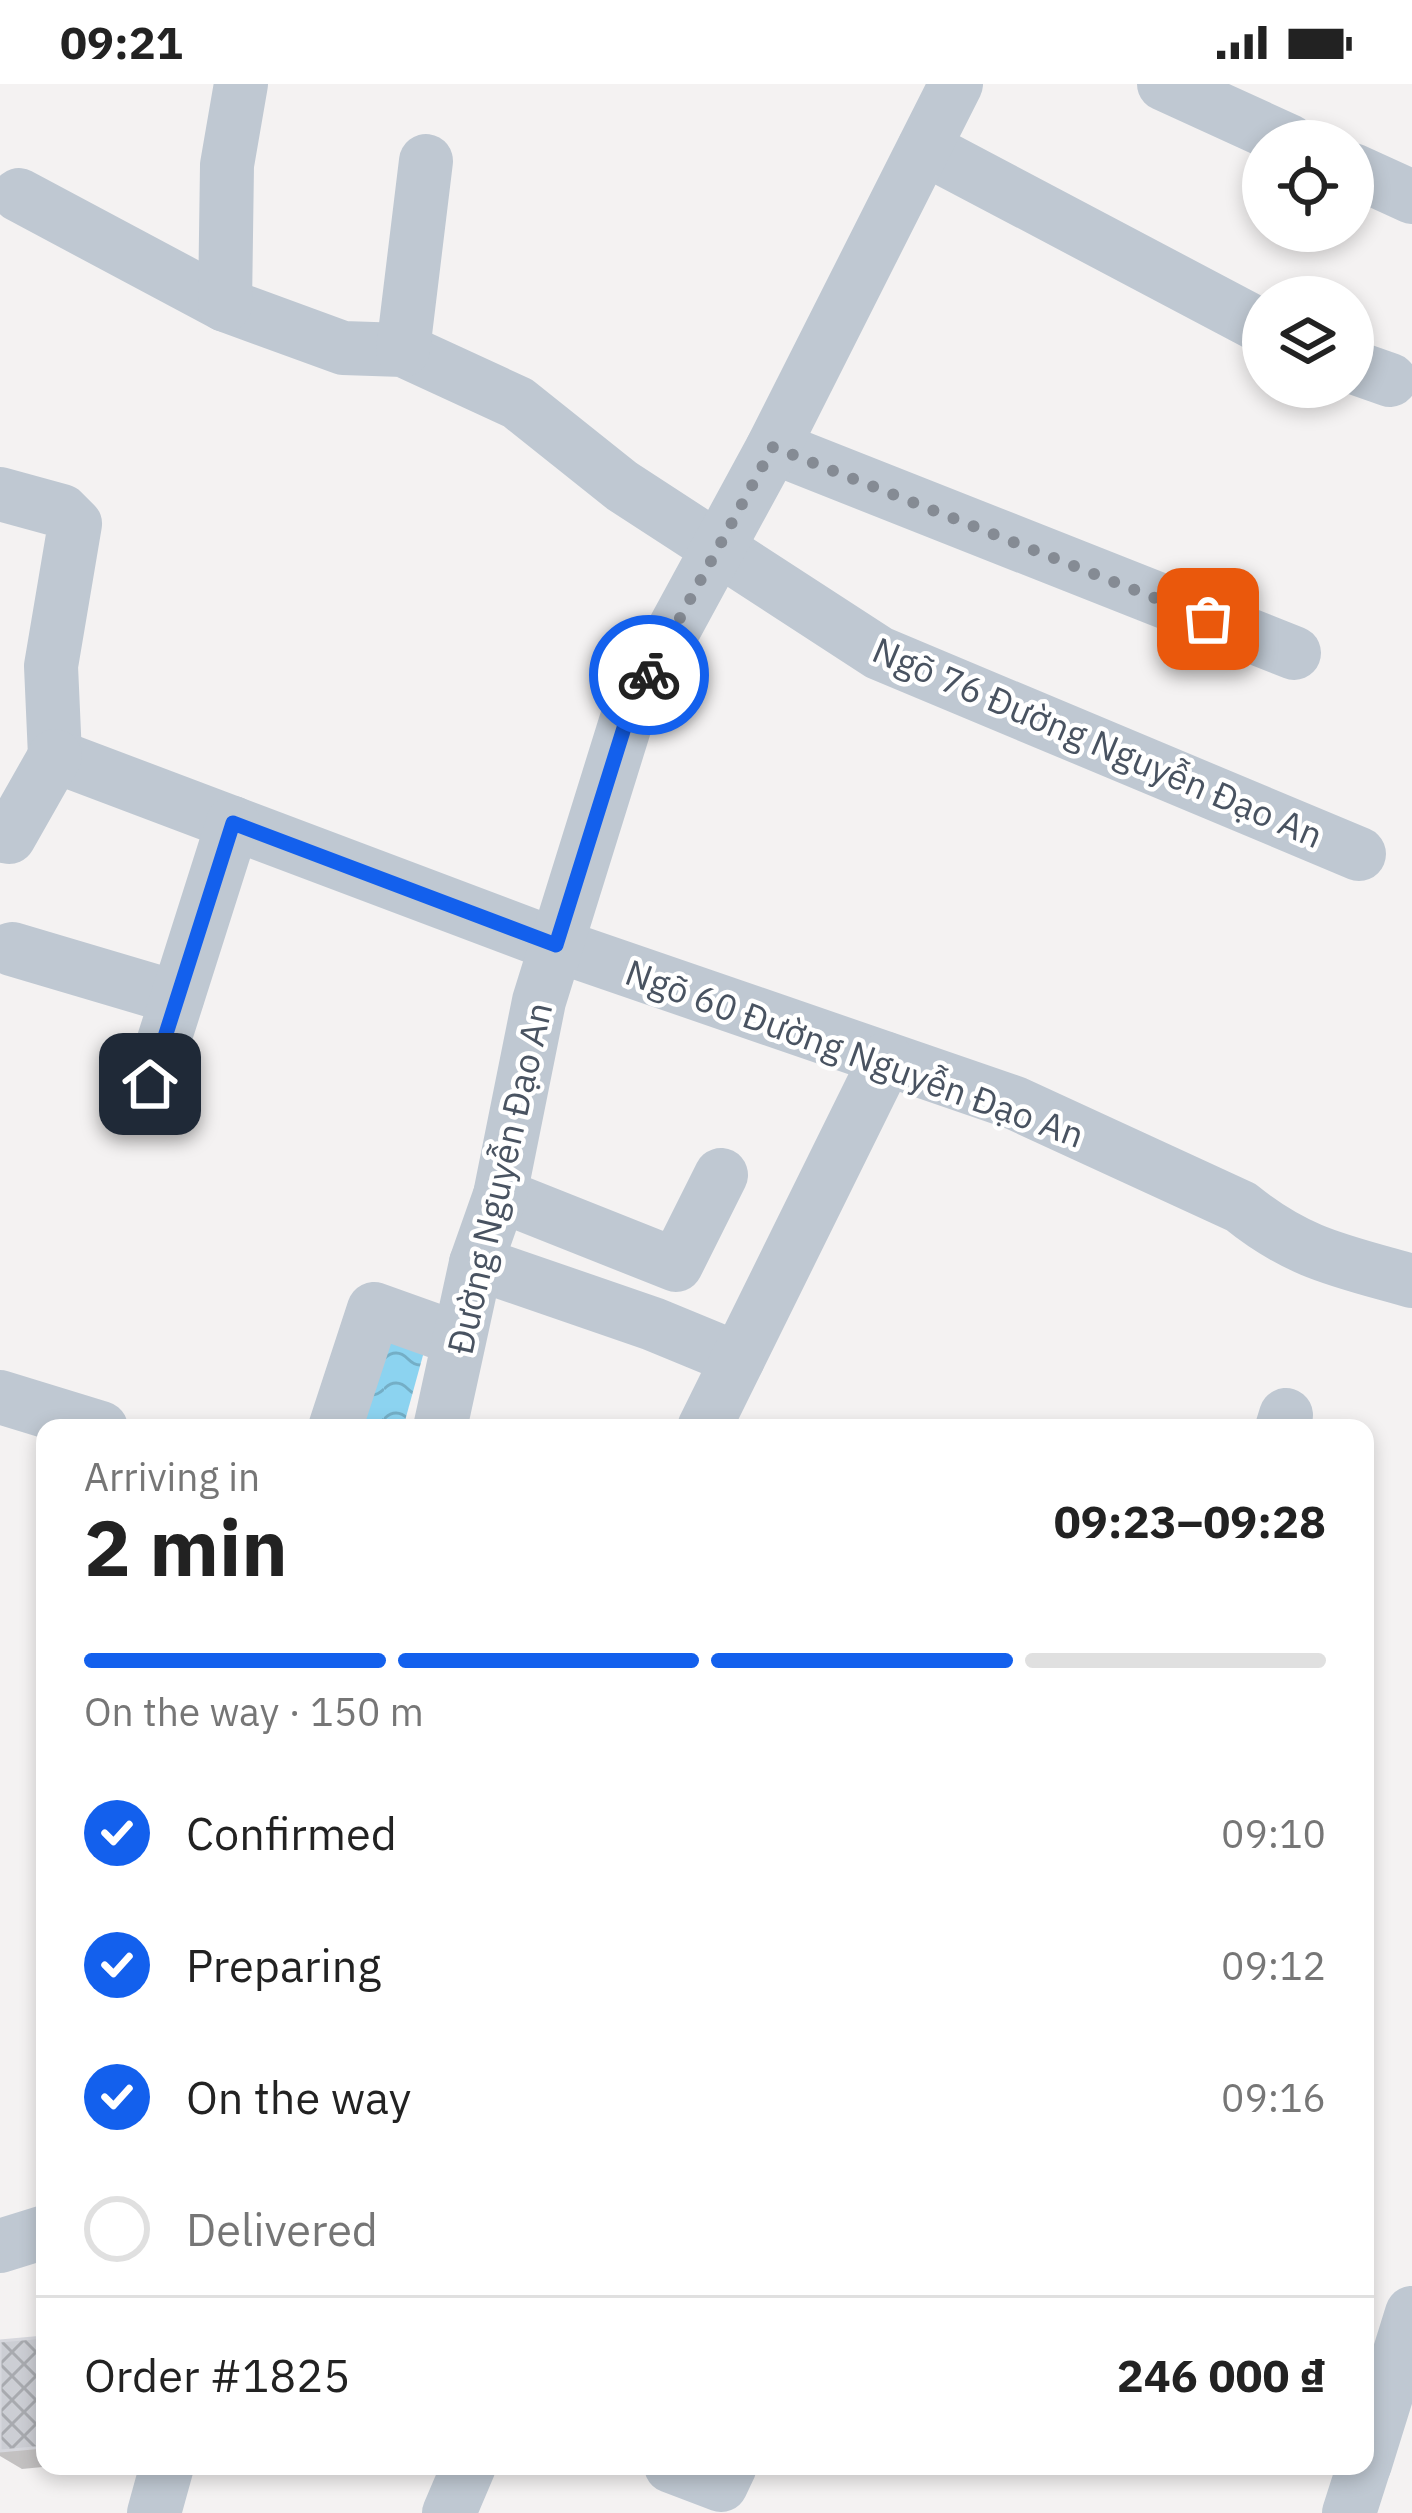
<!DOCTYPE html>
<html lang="en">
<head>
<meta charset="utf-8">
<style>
	:root { --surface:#fff; --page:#f6f6f6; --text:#222; --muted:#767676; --line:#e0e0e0; --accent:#1360ed }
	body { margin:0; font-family:"IBM Plex Sans",sans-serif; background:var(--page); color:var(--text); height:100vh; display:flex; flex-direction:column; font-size:45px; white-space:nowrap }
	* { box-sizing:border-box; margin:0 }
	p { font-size:39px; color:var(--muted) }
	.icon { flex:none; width:66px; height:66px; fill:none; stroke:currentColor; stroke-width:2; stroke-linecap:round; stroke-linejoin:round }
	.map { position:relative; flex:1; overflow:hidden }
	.details { position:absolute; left:36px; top:1335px; width:1338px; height:1056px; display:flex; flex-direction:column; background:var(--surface); border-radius:24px; box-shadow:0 6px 18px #0003 }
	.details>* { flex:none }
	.fabs { position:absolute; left:1242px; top:36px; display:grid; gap:24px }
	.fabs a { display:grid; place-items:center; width:132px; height:132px; border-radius:50%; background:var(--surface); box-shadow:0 6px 18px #0003; font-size:60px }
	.pin { position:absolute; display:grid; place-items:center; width:102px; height:102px; color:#fff; margin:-51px; border-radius:24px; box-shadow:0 6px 18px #0006 }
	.courier { position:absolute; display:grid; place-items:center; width:120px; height:120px; margin:-60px; border:9px solid #1360ed; border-radius:50%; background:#fff; color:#222; box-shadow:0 3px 15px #0007 }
	.headline em { font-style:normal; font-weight:800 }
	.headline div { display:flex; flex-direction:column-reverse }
	.headline { display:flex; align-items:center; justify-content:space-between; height:204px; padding:0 48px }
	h1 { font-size:78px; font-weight:800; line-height:90px }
	.bar { display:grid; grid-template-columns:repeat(4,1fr); gap:18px 12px; align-content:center; height:144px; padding:0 48px }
	.bar i { height:15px; border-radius:9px; background:var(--line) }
	.bar .on { background:var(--accent) }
	.bar p { grid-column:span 4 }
	.line { display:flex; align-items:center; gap:30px; padding:0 48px; border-top:3px solid var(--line) }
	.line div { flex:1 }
	ol { padding:0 48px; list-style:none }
	li { display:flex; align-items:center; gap:36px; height:132px }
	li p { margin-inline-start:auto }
	li .icon { padding:12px; border-radius:50%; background:var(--accent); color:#fff; stroke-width:4 }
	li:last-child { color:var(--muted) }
	li i { width:66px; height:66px; border:6px solid var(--line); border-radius:50% }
	.status { display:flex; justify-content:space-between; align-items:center; height:84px; padding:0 60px; background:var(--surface); direction:ltr }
	.status svg { height:33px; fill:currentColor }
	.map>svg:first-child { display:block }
</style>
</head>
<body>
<div class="status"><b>09:21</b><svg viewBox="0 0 49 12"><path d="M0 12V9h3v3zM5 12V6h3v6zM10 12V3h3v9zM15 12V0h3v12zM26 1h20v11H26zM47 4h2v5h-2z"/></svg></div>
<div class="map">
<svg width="1412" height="2429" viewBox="0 0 1412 2429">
	<defs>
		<pattern id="water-waves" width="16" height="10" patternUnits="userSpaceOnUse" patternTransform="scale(3)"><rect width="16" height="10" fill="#8cd3f0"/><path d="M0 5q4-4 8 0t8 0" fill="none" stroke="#74aec6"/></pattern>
		<pattern id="building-cross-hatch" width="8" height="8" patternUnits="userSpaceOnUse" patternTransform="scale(3)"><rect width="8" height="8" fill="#ccced4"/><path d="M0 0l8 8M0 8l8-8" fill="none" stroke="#a8aaaf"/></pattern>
	</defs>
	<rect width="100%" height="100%" fill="#f4f2f2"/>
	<polygon fill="url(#water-waves)" points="380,1245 425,1264 403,1344 339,1344"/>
	<polygon fill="#0003" points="45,2256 45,2382 53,2382 22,2385 0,2372 0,2260"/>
	<polygon fill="url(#building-cross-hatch)" stroke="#d6d7dd" stroke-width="3" points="45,2253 45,2363 0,2367 0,2257"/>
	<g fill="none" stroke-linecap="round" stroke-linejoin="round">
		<g stroke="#bfc8d2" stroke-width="54">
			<polyline points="1164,0 1289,57"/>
			<polyline points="924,64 1263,243"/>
			<polyline points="1353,86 1412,113"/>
			<polyline points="19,111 225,221 343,264 403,266 518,319 622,402 879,569 1359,770"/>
			<polyline points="225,221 227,81 241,0"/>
			<polyline points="403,266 426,77"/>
			<polyline points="1353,283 1390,296"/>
			<polyline points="773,363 1294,569"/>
			<polyline points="0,410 62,427 75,440 51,582 55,672"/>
			<path d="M55 672 556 861 1015 1019 1241 1123C1299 1170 1342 1177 1412 1197"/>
			<polyline points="0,751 9,753 55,672"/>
			<polyline points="12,865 177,914"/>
			<polyline points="150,1000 233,739"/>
			<polyline points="500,1111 676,1181 721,1091"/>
			<polyline points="476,1179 653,1240 738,1275"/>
			<polyline points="0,1313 101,1344"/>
			<polyline points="335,1344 374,1225 458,1255"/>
			<polyline points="440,1344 476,1179 500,1111 539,917 629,628 773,363 956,0"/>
			<polyline points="704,1344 886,975"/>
			<polyline points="1282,1344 1286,1331"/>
			<polyline points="0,2162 45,2148"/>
			<polyline points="1365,2380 1412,2229"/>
			<polyline points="671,2382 721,2401 730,2382"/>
			<polyline points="154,2429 167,2382"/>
			<polyline points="449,2429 469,2382"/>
			<polyline points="1349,2429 1364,2382"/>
		</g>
	</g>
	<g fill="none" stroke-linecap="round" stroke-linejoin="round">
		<polyline stroke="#858b94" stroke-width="12" stroke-dasharray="0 21.6" points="649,591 773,363 1208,535"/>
		<polyline stroke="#1360ed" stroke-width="15" points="150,1000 233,739 556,861 629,628 649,591"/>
	</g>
	<g text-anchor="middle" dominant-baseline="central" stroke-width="9" stroke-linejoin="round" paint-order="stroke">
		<g font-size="36" fill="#495361" stroke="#fff">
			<text transform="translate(1098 658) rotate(23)">Ngõ 76 Đường Nguyễn Đạo An</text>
			<text transform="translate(855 969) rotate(20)">Ngõ 60 Đường Nguyễn Đạo An</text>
			<text transform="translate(499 1094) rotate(-77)">Đường Nguyễn Đạo An</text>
		</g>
	</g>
</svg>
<div class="fabs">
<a><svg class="icon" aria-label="locate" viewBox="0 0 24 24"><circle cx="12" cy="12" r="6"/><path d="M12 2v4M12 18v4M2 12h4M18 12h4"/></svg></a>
<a><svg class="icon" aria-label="layers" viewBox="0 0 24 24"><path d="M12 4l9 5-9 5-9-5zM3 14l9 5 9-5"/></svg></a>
</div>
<div class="pin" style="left:1208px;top:535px;background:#ea580c"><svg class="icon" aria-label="bag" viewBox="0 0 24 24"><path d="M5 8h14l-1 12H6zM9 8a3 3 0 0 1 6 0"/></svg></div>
<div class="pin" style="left:150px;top:1000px;background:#1f2937"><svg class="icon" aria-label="home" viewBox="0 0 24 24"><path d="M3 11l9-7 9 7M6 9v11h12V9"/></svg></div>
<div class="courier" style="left:649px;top:591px"><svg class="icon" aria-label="bike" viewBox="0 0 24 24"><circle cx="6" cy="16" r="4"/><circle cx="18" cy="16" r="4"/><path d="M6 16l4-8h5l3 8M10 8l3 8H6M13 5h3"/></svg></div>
<section class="details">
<div class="headline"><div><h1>2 min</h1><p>Arriving in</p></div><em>09:23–09:28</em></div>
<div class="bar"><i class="on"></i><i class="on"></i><i class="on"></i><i></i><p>On the way · 150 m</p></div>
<ol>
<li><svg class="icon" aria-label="check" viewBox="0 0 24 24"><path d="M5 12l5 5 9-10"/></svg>Confirmed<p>09:10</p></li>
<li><svg class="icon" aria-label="check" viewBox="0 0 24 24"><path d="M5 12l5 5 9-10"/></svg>Preparing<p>09:12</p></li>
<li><svg class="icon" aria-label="check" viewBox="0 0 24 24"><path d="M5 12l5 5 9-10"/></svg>On the way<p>09:16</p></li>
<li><i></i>Delivered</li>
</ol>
<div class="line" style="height:156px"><div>Order #1825</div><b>246 000 ₫</b></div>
</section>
</div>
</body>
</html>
